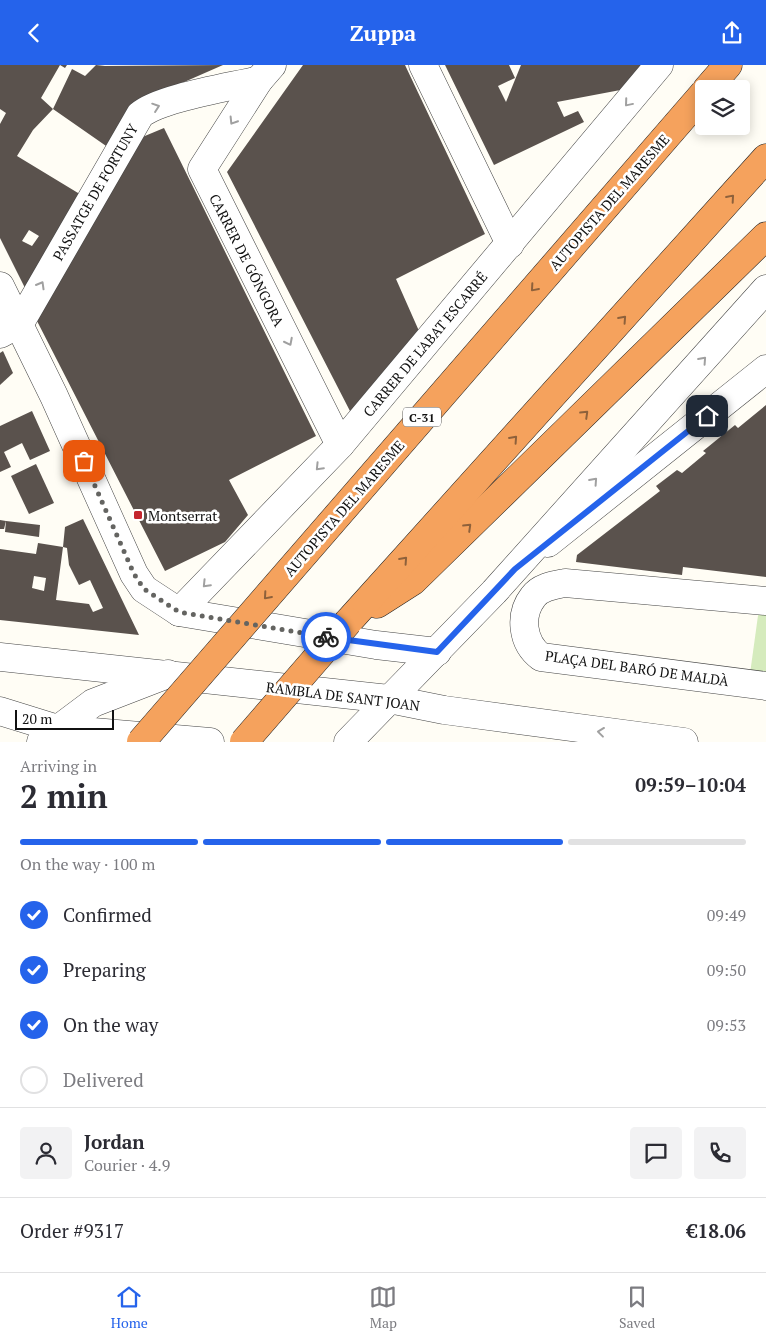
<!DOCTYPE html>
<html lang="en">
<head>
<meta charset="utf-8">
<style>
	:root { --surface:#fff; --page:#f2f2f3; --text:#2b2b33; --muted:#7c7c81; --line:#e1e1e2; --accent:#2563eb }
	body { margin:0; font-family:"PT Serif",serif; background:var(--page); color:var(--text); height:100vh; display:flex; flex-direction:column; font-size:19px; white-space:nowrap }
	* { box-sizing:border-box; margin:0 }
	p { font-size:16px; color:var(--muted) }
	.icon { flex:none; width:28px; height:28px; fill:none; stroke:currentColor; stroke-width:2; stroke-linecap:round; stroke-linejoin:round }
	.map { position:relative; height:677px; overflow:hidden }
	.drawer { display:flex; flex-direction:column; background:var(--surface); flex:1 }
	.drawer>* { flex:none }
	.tools { position:absolute; left:695px; top:15px; display:grid; gap:10px }
	.tools a { display:grid; place-items:center; width:55px; height:55px; border-radius:5px; background:var(--surface); box-shadow:0 2px 12px #0003; font-size:25px }
	.scale { position:absolute; left:15px; bottom:12px; width:99px; box-sizing:border-box; padding-left:5px; border:2px solid #111; border-top:0; font-size:14px; line-height:18px; white-space:nowrap; color:#111; -webkit-text-stroke:4px #fff; paint-order:stroke }
	.pin { position:absolute; display:grid; place-items:center; width:42px; height:42px; color:#fff; margin:-21px; border-radius:10px; box-shadow:0 2px 8px #0006 }
	.courier { position:absolute; display:grid; place-items:center; width:50px; height:50px; margin:-25px; border:4px solid #2563eb; border-radius:50%; background:#fff; color:#222; box-shadow:0 1px 6px #0007 }
	.head em { font-style:normal; font-weight:700 }
	.head div { display:flex; flex-direction:column-reverse }
	.head { display:flex; align-items:center; justify-content:space-between; height:85px; padding:0 20px }
	h1 { font-size:32px; font-weight:700; line-height:38px }
	.bar { display:grid; grid-template-columns:repeat(4,1fr); gap:8px 5px; align-content:center; height:60px; padding:0 20px }
	.bar i { height:6px; border-radius:4px; background:var(--line) }
	.bar .selected { background:var(--accent) }
	.bar p { grid-column:span 4 }
	.line { display:flex; align-items:center; gap:12px; padding:0 20px; border-top:1px solid var(--line) }
	.line div { flex:1 }
	.round { display:grid; place-items:center; flex:none; width:52px; height:52px; border-radius:5px; background:var(--page) }
	ol { padding:0 20px; list-style:none }
	li { display:flex; align-items:center; gap:15px; height:55px }
	li p { margin-inline-start:auto }
	li .icon { padding:5px; border-radius:50%; background:var(--accent); color:#fff; stroke-width:4 }
	li:last-child { color:var(--muted) }
	li i { width:28px; height:28px; border:2px solid var(--line); border-radius:50% }
	header { display:flex; justify-content:space-between; align-items:center; height:65px; padding:0 20px; background:var(--accent); color:#fff; font-size:22px; font-weight:700 }
	.tabs { display:flex; justify-content:space-around; align-items:center; height:70px; border-top:1px solid var(--line); background:var(--surface); font-size:14px; color:var(--muted) }
	.tabs a { display:grid; justify-items:center; gap:2px }
	.tabs .selected { color:var(--accent) }
	.map>svg:first-child { display:block }
</style>
</head>
<body>
<header><svg class="icon" aria-label="back" viewBox="0 0 24 24"><path d="M15 5l-7 7 7 7"/></svg>Zuppa<svg class="icon" aria-label="share" viewBox="0 0 24 24"><path d="M12 15V3M7 8l5-5 5 5M5 13v7h14v-7"/></svg></header>
<div class="map">
<svg width="766" height="677" viewBox="0 0 766 677">
	<rect width="100%" height="100%" fill="#fffdf5"/>
	<polygon fill="#d5ebbd" points="760,536 766,537 766,618 749,616"/>
	<g fill="#5a524d" fill-rule="evenodd">
		<path d="M0 0H67L65 3 60 0 41 33 53 44 33 65 17 91 83 131 26 225 0 173V59L6 48 0 44ZM29 165 39 171 32 181 22 176Z"/>
		<polygon points="96,0 105,1 223,0 166,25 109,83 53,44 72,4 85,11"/>
		<polygon points="303,0 405,0 485,169 396,214 419,266 351,348 227,107"/>
		<polygon points="445,0 509,0 515,13 498,21 506,37 521,0 649,0 631,23 557,37 564,52 578,46 584,57 494,100"/>
		<polygon points="164,63 316,371 229,415 248,450 225,477 165,506 37,256 140,73"/>
		<polygon points="3,286 13,308 0,320 0,288"/>
		<polygon points="766,340 766,512 683,502 682,510 576,497 577,490 660,426 656,421 677,405 682,408 706,388 703,386 735,360 738,363"/>
		<polygon points="32,346 50,386 30,395 22,378 4,387 11,402 0,407 0,361"/>
		<polygon points="36,399 54,438 29,449 11,411"/>
		<path d="M83 454 139 570 0 555V484L36 489 38 478 63 482 65 462ZM63 482 67 483 69 500 79 520 90 515 103 543 93 547 89 539 56 535ZM34 511 46 513 44 526 32 523Z"/>
		<polygon points="0,455 6,456 4,464 0,464"/>
		<polygon points="6,456 40,460 39,472 5,467"/>
	</g>
	<g fill="none" stroke-linecap="round" stroke-linejoin="round">
		<defs>
			<path id="pedestrian" d="M766 536 565 518C554 520 540 522 533 532 519 550 522 578 541 592L766 621"/>
			<g id="minor">
				<polyline points="272,0 259,15 202,104 340,380"/>
				<polyline points="423,0 510,179"/>
				<polyline points="0,221 54,331 134,509 144,524 179,547 376,580 437,587"/>
				<path d="M0 269 20 258 140 50C159 33 231 22 259 15"/>
				<polyline points="548,478 766,304"/>
				<polyline points="179,547 340,380 659,0"/>
				<polyline points="0,592 389,634 444,645 684,677"/>
				<polyline points="0,646 58,664 210,677"/>
			</g>
			<g id="tertiary">
				<polyline points="41,677 93,638 168,609"/>
				<polyline points="348,677 494,527 766,224"/>
			</g>
			<g id="motorway">
				<polyline points="707,24 728,0"/>
				<polyline points="377,539 413,516 766,171"/>
				<polyline points="348,557 766,93"/>
			</g>
		</defs>
		<use href="#pedestrian" stroke="#444" stroke-width="29"/>
		<use href="#minor" stroke="#444" stroke-width="29"/>
		<use href="#tertiary" stroke="#444" stroke-width="29"/>
		<use href="#motorway" stroke="#222" stroke-width="29"/>
		<use href="#pedestrian" stroke="#fff" stroke-width="28"/>
		<use href="#minor" stroke="#fff" stroke-width="28"/>
		<use href="#tertiary" stroke="#fff" stroke-width="28"/>
		<use href="#motorway" stroke="#f5a25d" stroke-width="28"/>
		<defs>
			<g id="motorway-bridge">
				<polyline points="141,677 704,28"/>
				<polyline points="244,677 348,557"/>
			</g>
		</defs>
		<use href="#motorway-bridge" stroke="#222" stroke-width="29" stroke-linecap="butt"/>
		<use href="#motorway-bridge" stroke="#f5a25d" stroke-width="28"/>
	</g>
	<defs><path id="oneway-chevron" d="M-2-3.5L2.5 0L-2 3.5" fill="none" stroke-width="1.6" stroke-linecap="round" stroke-linejoin="round" transform="scale(1.25)"/></defs>
	<g stroke="#a0a0a0">
		<use href="#oneway-chevron" transform="translate(628 38) rotate(130)"/>
		<use href="#oneway-chevron" transform="translate(156 42) rotate(-19)"/>
		<use href="#oneway-chevron" transform="translate(233 56) rotate(122)"/>
		<use href="#oneway-chevron" transform="translate(41 220) rotate(-60)"/>
		<use href="#oneway-chevron" transform="translate(289 277) rotate(63)"/>
		<use href="#oneway-chevron" transform="translate(703 295) rotate(-48)"/>
		<use href="#oneway-chevron" transform="translate(319 402) rotate(134)"/>
		<use href="#oneway-chevron" transform="translate(594 416) rotate(-48)"/>
		<use href="#oneway-chevron" transform="translate(206 519) rotate(134)"/>
		<use href="#oneway-chevron" transform="translate(601 667) rotate(-173)"/>
	</g>
	<g stroke="#8e613b">
		<use href="#oneway-chevron" transform="translate(731 133) rotate(-49)"/>
		<use href="#oneway-chevron" transform="translate(534 223) rotate(131)"/>
		<use href="#oneway-chevron" transform="translate(623 254) rotate(-48)"/>
		<use href="#oneway-chevron" transform="translate(585 349) rotate(-44)"/>
		<use href="#oneway-chevron" transform="translate(514 374) rotate(-48)"/>
		<use href="#oneway-chevron" transform="translate(468 462) rotate(-44)"/>
		<use href="#oneway-chevron" transform="translate(404 495) rotate(-48)"/>
		<use href="#oneway-chevron" transform="translate(267 531) rotate(131)"/>
	</g>
	<g fill="none" stroke-linecap="round" stroke-linejoin="round">
		<polyline stroke="#646461" stroke-width="5" stroke-dasharray="0 9" points="84,396 134,509 144,524 179,547 326,572"/>
		<polyline stroke="#2563eb" stroke-width="6" points="326,572 437,587 515,504 707,351"/>
	</g>
	<rect fill="#c4262e" stroke="#fff" stroke-width="2" x="133" y="445" width="10" height="10" rx="2.5"/>
	<g text-anchor="middle" dominant-baseline="central" stroke-width="5" stroke-linejoin="round" paint-order="stroke">
		<rect fill="#fff" stroke="#585858" stroke-width="1" x="403" y="342.5" width="38" height="19" rx="4"/>
		<g font-size="12" font-weight="bold" fill="#111">
			<text x="422" y="352">C-31</text>
		</g>
		<g font-size="14" fill="#111" stroke="#fff">
			<text transform="translate(95 127) rotate(-60)">PASSATGE DE FORTUNY</text>
			<text transform="translate(609 137) rotate(-49)">AUTOPISTA DEL MARESME</text>
			<text transform="translate(247 195) rotate(63)">CARRER DE GÓNGORA</text>
			<text transform="translate(425 279) rotate(-50)">CARRER DE L'ABAT ESCARRÉ</text>
			<text transform="translate(344 443) rotate(-49)">AUTOPISTA DEL MARESME</text>
			<text transform="translate(637 603) rotate(8)">PLAÇA DEL BARÓ DE MALDÀ</text>
			<text transform="translate(343 631) rotate(7)">RAMBLA DE SANT JOAN</text>
		</g>
		<g font-size="14" fill="#111" stroke="#fff" text-anchor="start">
			<text x="148" y="450">Montserrat</text>
		</g>
	</g>
</svg>
<div class="tools">
<a><svg class="icon" aria-label="layers" viewBox="0 0 24 24"><path d="M12 4l9 5-9 5-9-5zM3 14l9 5 9-5"/></svg></a>
</div>
<div class="scale">20 m</div>
<div class="pin" style="left:84px;top:396px;background:#ea580c"><svg class="icon" aria-label="bag" viewBox="0 0 24 24"><path d="M5 8h14l-1 12H6zM9 8a3 3 0 0 1 6 0"/></svg></div>
<div class="pin" style="left:707px;top:351px;background:#1f2937"><svg class="icon" aria-label="home" viewBox="0 0 24 24"><path d="M3 11l9-7 9 7M6 9v11h12V9"/></svg></div>
<div class="courier" style="left:326px;top:572px"><svg class="icon" aria-label="bike" viewBox="0 0 24 24"><circle cx="6" cy="16" r="4"/><circle cx="18" cy="16" r="4"/><path d="M6 16l4-8h5l3 8M10 8l3 8H6M13 5h3"/></svg></div>
</div>
<section class="drawer">
<div class="head"><div><h1>2 min</h1><p>Arriving in</p></div><em>09:59–10:04</em></div>
<div class="bar"><i class="selected"></i><i class="selected"></i><i class="selected"></i><i></i><p>On the way · 100 m</p></div>
<ol>
<li><svg class="icon" aria-label="check" viewBox="0 0 24 24"><path d="M5 12l5 5 9-10"/></svg>Confirmed<p>09:49</p></li>
<li><svg class="icon" aria-label="check" viewBox="0 0 24 24"><path d="M5 12l5 5 9-10"/></svg>Preparing<p>09:50</p></li>
<li><svg class="icon" aria-label="check" viewBox="0 0 24 24"><path d="M5 12l5 5 9-10"/></svg>On the way<p>09:53</p></li>
<li><i></i>Delivered</li>
</ol>
<div class="line" style="height:90px"><a class="round"><svg class="icon" aria-label="person" viewBox="0 0 24 24"><circle cx="12" cy="8" r="4"/><path d="M4 21q1-7 8-7t8 7"/></svg></a><div><b>Jordan</b><p>Courier · 4.9</p></div><a class="round"><svg class="icon" aria-label="chat" viewBox="0 0 24 24"><path d="M4 5h16v11H9l-5 4z"/></svg></a><a class="round"><svg class="icon" aria-label="phone" viewBox="0 0 24 24"><path d="M5 4h4l2 5-3 2q2 4 5 5l2-3 5 2v4C11 20 4 13 5 4z"/></svg></a></div>
<div class="line" style="height:65px"><div>Order #9317</div><b>€18.06</b></div>
</section>
<nav class="tabs">
<a class="selected"><svg class="icon" aria-label="home" viewBox="0 0 24 24"><path d="M3 11l9-7 9 7M6 9v11h12V9"/></svg>Home</a>
<a><svg class="icon" aria-label="map" viewBox="0 0 24 24"><path d="M3 6l6-2 6 2 6-2v14l-6 2-6-2-6 2zM9 4v14M15 6v14"/></svg>Map</a>
<a><svg class="icon" aria-label="saved" viewBox="0 0 24 24"><path d="M7 4h10v16l-5-4-5 4z"/></svg>Saved</a>
</nav>
</body>
</html>
